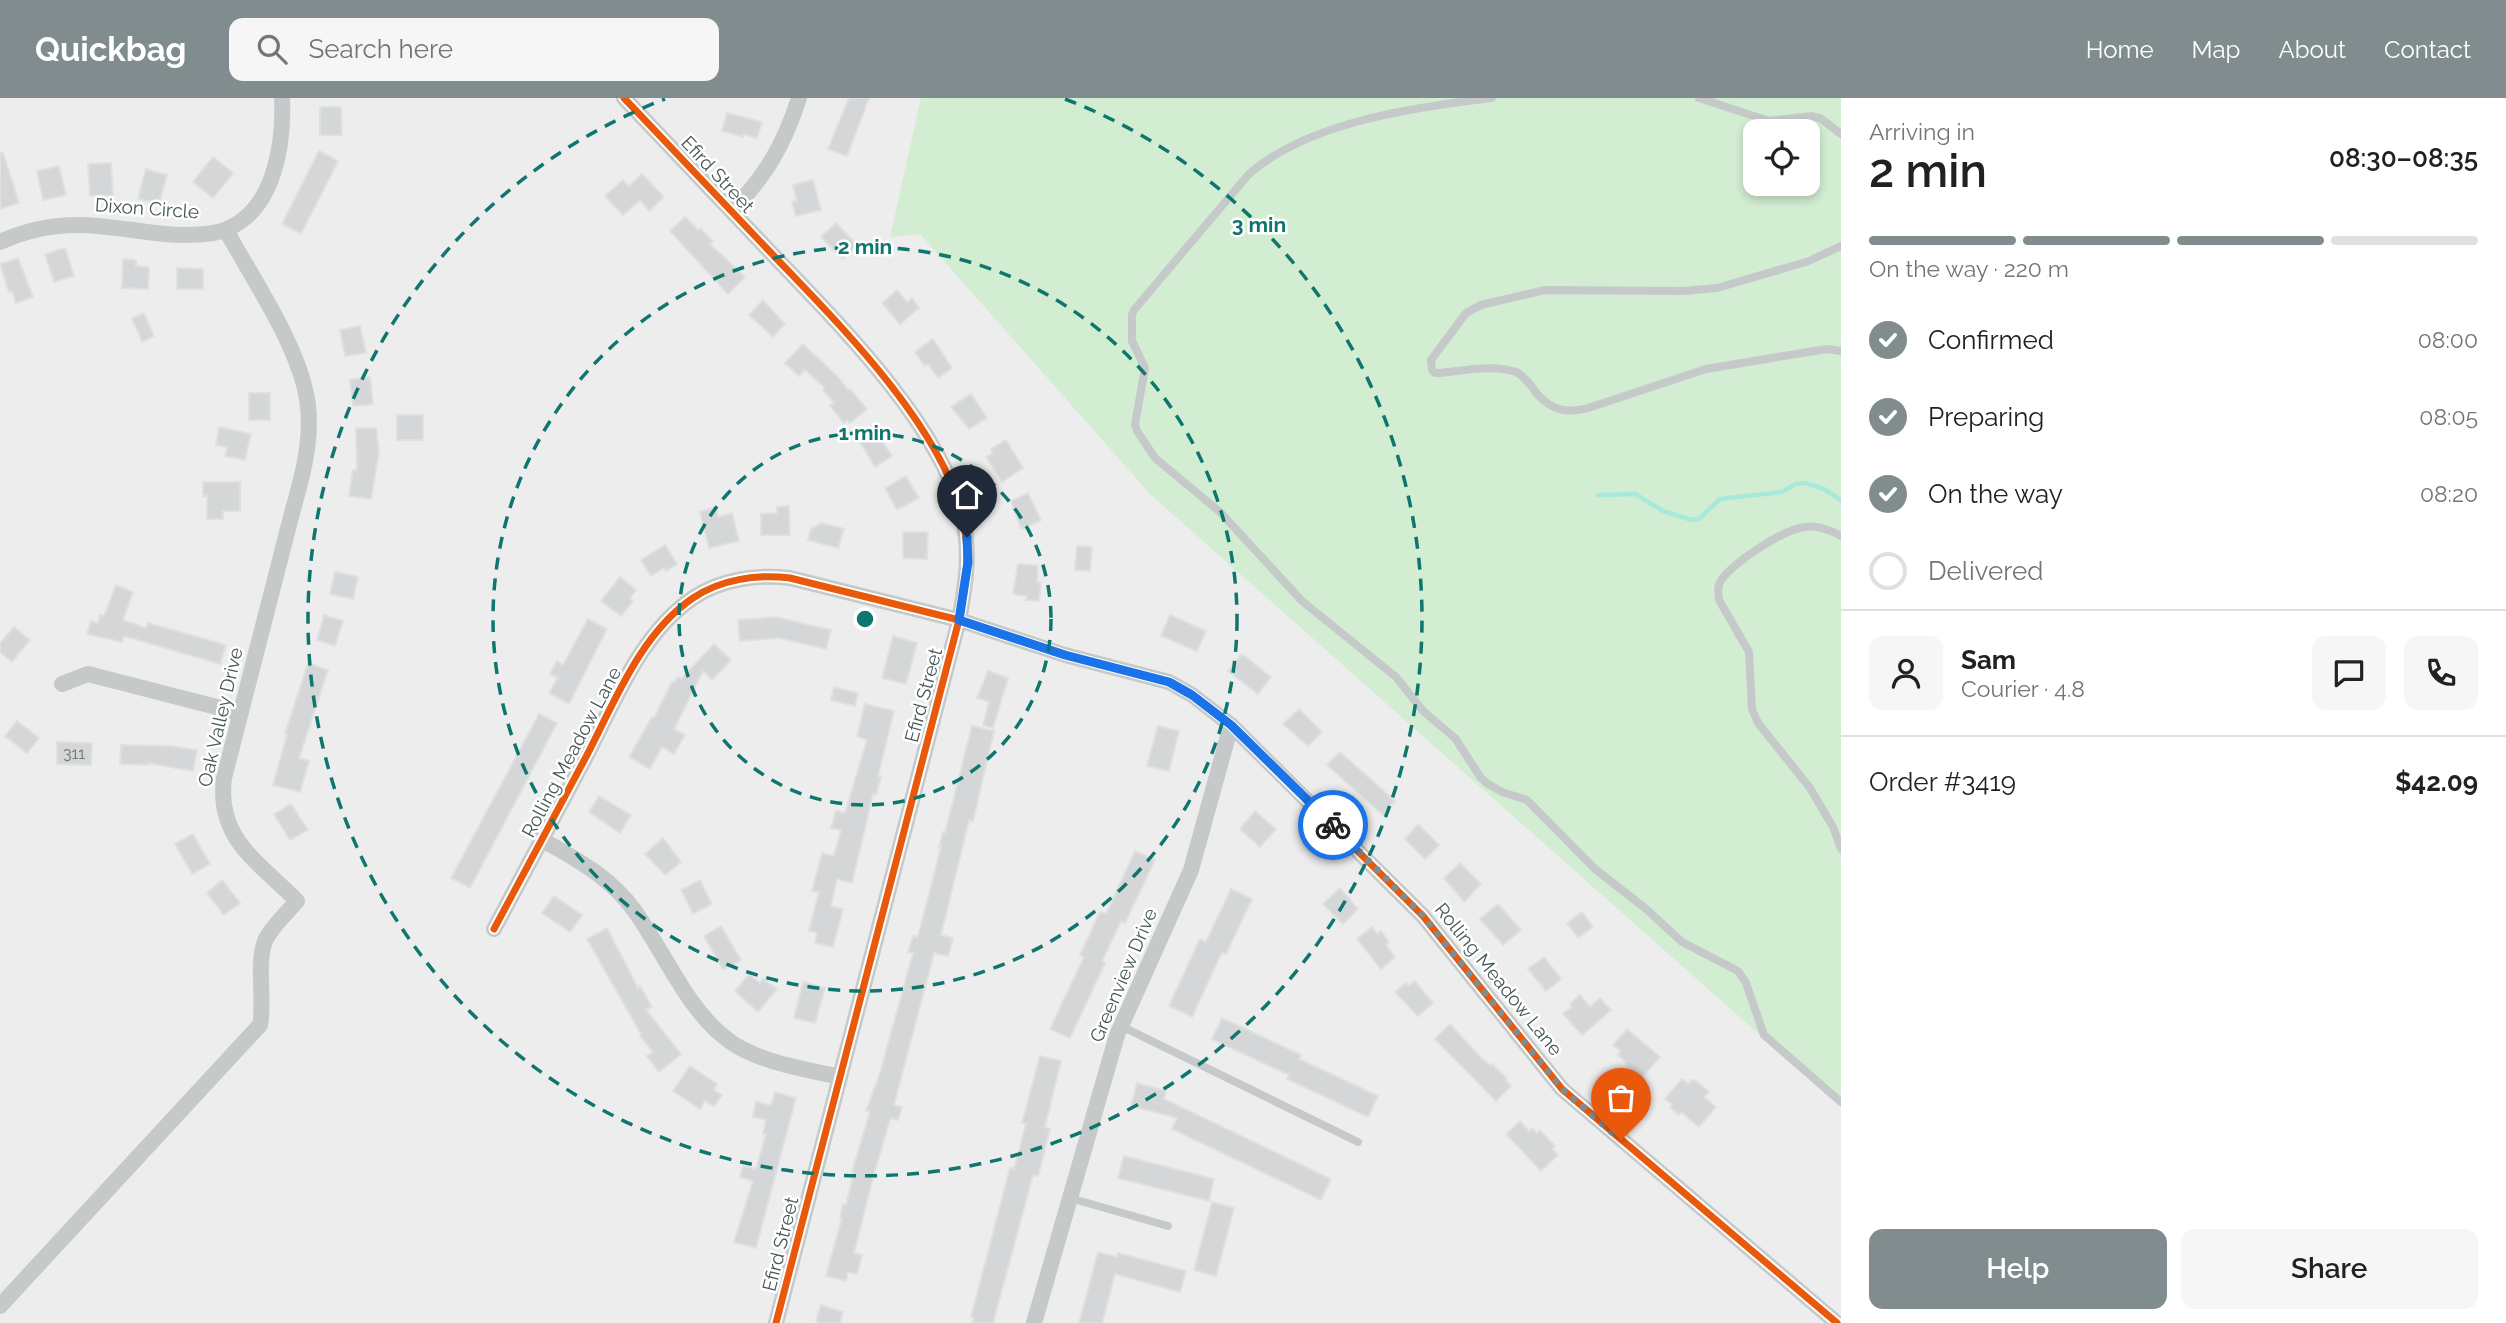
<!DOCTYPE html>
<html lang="en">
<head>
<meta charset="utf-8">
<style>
	:root { --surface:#fff; --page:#f6f6f6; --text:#202124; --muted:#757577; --line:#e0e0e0; --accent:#808c8d }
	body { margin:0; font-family:Raleway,sans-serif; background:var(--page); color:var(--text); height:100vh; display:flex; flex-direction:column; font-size:26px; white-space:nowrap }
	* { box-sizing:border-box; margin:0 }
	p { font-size:23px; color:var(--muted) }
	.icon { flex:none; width:38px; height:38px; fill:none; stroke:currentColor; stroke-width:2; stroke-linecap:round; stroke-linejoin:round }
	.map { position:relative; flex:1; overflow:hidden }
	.details { display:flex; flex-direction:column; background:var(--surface); width:665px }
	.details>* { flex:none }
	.tools { position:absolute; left:1743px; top:21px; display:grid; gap:14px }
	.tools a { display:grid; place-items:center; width:77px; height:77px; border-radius:14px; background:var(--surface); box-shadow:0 4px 10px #0003; font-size:35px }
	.pin { position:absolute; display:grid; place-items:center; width:60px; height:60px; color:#fff; margin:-72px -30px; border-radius:50% 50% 50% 0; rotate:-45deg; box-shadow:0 0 7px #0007 }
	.pin .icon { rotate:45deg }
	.courier { position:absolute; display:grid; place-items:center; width:70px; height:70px; margin:-35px; border:5px solid #1a73e8; border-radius:50%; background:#fff; color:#222; box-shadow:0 2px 9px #0007 }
	.overview em { font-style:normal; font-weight:600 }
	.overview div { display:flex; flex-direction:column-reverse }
	.overview { display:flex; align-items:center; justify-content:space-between; height:119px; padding:0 28px }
	h1 { font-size:46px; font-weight:600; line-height:52px }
	.bar { display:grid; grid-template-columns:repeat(4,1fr); gap:10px 7px; align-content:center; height:84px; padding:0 28px }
	.bar i { height:9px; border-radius:5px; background:var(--line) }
	.bar .current { background:var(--accent) }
	.bar p { grid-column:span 4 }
	.line { display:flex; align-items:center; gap:18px; padding:0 28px; border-top:2px solid var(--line) }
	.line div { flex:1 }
	.round { display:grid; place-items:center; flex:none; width:74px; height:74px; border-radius:14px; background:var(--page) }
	ol { padding:0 28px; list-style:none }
	li { display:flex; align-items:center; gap:21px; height:77px }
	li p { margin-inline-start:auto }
	li .icon { padding:7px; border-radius:50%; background:var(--accent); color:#fff; stroke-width:4 }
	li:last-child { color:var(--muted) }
	li i { width:38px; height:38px; border:4px solid var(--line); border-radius:50% }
	.primary-button { display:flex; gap:14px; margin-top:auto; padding:14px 28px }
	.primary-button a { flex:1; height:80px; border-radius:14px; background:var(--accent); color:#fff; font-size:28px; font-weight:600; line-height:80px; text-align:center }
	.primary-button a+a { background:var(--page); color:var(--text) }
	header { display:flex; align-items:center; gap:42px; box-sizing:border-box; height:98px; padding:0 35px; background:var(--accent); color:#fff }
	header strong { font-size:33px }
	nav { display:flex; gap:38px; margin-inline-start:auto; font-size:24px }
	.search { width:490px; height:63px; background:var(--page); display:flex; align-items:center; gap:18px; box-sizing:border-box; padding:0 24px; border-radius:14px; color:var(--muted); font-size:26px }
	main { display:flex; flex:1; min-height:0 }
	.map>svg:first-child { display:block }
</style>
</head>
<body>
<header>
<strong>Quickbag</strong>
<div class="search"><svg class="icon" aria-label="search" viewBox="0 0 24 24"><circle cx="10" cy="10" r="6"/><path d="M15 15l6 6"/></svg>Search here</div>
<nav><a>Home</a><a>Map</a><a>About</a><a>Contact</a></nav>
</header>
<main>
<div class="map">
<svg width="1841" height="1225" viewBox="0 0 1841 1225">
	<rect width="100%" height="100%" fill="#eeedee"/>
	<path fill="#d2edd2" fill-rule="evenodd" d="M921 0H1841V1009L1150 396 920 136 890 139ZM1755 33H1808V86H1755Z"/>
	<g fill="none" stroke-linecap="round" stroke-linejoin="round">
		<polyline stroke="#a7eadc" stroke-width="4.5" points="1598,397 1635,396 1663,413 1692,422 1699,421 1720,401 1782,394 1795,386 1805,385 1824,391 1841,402"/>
	</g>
	<g fill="#d5d6d7" stroke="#dfe0e0" stroke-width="2">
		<polygon points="849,0 869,0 847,58 828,51"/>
		<polygon points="320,9 341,9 342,37 320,37"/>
		<polygon points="727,15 762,24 757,40 744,36 743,39 722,33"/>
		<polygon points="319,53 338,63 301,136 282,126"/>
		<polygon points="0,55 3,55 19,105 0,111"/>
		<polygon points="213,59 233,75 213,100 193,84"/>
		<polygon points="111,65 113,97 90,98 88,66"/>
		<polygon points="59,68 66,97 43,102 37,73"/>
		<polygon points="146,71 167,77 159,105 138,101"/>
		<polygon points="642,76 664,99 649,113 640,102 623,117 605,98 623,82 629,88"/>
		<polygon points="813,82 821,112 796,118 792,104 797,103 793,87"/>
		<polygon points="685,119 698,132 700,130 713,143 710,146 745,179 728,196 670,133"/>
		<polygon points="836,125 857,147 843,161 821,139"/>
		<polygon points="65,150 74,178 54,184 45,156"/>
		<polygon points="18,160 33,199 16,205 12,193 9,194 0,166"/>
		<polygon points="123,161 136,162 136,168 149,169 148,191 122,190"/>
		<polygon points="177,170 203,171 203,191 177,191"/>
		<polygon points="897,192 907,204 912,200 919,210 900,226 882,205"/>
		<polygon points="763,202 785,226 773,239 749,217"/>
		<polygon points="144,215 154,238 142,244 132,220"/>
		<polygon points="360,228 366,255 345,258 340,232"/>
		<polygon points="933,241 952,270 938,280 928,266 925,268 915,254"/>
		<polygon points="803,246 838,279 848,292 850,291 867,311 850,325 847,322 844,325 830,308 834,305 823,292 825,290 805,272 799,278 785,265"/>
		<polygon points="370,279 373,306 353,308 350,282"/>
		<rect x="249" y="295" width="21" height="27"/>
		<polygon points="971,296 987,320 969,331 951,309"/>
		<rect x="397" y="317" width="26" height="25"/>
		<polygon points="219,329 251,336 245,362 225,358 227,349 216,347"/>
		<polygon points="356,330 376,330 379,354 371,401 349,398 353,372 357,372"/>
		<polygon points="876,334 892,358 875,369 860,344"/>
		<polygon points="1006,342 1023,370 1002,384 986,359 993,355 991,351"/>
		<polygon points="906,378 919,400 897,412 885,390"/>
		<polygon points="203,384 240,384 240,413 223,413 223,421 207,421 207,398 203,398"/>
		<polygon points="1028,395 1041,422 1021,431 1011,403"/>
		<polygon points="789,408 790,437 761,437 761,416 777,415 777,409"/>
		<polygon points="716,409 718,419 732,415 739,443 709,450 700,414"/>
		<polygon points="822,425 844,431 838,450 808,442 811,431"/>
		<polygon points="903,434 928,434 927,461 903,460"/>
		<polygon points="665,447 677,466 666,473 664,470 651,478 641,462"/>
		<polygon points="1077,448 1092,449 1090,473 1075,472"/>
		<polygon points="1018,466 1038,468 1037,484 1041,485 1039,503 1026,502 1027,498 1013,496"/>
		<polygon points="335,474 358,479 353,501 330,496"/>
		<polygon points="620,479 636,492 630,500 633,503 621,518 601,503"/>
		<polygon points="116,487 133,494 123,522 146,530 148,525 226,547 220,566 124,538 122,544 87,536 91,523 98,525 100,517 104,518"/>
		<polygon points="324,517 343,523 335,548 317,542"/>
		<polygon points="1170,517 1206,533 1197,553 1161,538"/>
		<polygon points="776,519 831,532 826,551 779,540 740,543 738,522"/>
		<polygon points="588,521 607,531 569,606 549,595 558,580 550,576 557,563 563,567"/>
		<polygon points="14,529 30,542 12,564 0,554 0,545"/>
		<polygon points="893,538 917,545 906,586 882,580"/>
		<polygon points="714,546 731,562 712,582 703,573 674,631 685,637 674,656 662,649 650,671 629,659 652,619 654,620 672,584 674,585 678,579 681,581"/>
		<polygon points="1242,556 1271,579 1258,596 1228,573"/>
		<polygon points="308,565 328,572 299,660 309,663 300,694 273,687 287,637 285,636"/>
		<polygon points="988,573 1008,580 993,630 983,627 989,604 977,600"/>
		<polygon points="834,589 858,595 855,608 831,602"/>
		<polygon points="865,606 894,613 878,678 881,679 876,697 873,696 852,785 837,781 831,808 843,811 833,849 815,845 817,835 809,833 819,794 812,793 822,755 834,758 841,732 831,730 836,713 845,715 867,642 857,638"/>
		<polygon points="1299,611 1322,634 1308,648 1283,626"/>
		<polygon points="539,616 557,625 470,790 451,780"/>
		<polygon points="17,623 39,640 27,655 5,638"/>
		<polygon points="972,628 994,633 973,723 969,722 941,837 953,840 948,858 934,855 894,1007 902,1009 898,1022 891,1020 888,1028 873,1080 854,1155 862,1157 857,1176 848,1174 846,1183 826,1178 842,1120 840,1119 843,1106 846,1107 854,1074 852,1074 870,1014 866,1013 880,975 913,855 908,854 913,838 917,839 920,831 941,749 939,749 943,734 945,735"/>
		<polygon points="1158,628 1179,633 1169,673 1147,668"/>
		<polygon points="57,644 92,645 91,667 57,666"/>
		<polygon points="121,647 171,648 197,652 193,673 148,665 148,667 120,666"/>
		<polygon points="1340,654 1395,703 1383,717 1327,667"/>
		<polygon points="599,698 631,717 620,735 589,714"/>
		<polygon points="291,706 308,732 290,742 274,716"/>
		<polygon points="1255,713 1276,731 1260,749 1240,731"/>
		<polygon points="1418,726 1439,747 1425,761 1405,741"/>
		<polygon points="193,736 210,766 192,776 175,746"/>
		<polygon points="663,740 681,764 665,777 645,756"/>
		<polygon points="1135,753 1155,762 1125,825 1121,823 1102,863 1105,865 1070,940 1050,931 1084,859 1080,857 1100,814 1106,816"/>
		<polygon points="1460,765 1481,786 1464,804 1444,780"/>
		<polygon points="222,782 240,805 224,817 207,795"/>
		<polygon points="700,782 712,806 693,816 681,792"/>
		<polygon points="1340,790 1358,811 1343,826 1323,806"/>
		<polygon points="1231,791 1252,801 1226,856 1222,854 1192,919 1169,908 1200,841 1206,844"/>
		<polygon points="554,798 582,817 570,834 542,815"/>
		<polygon points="1498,806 1521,832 1503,847 1480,821"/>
		<polygon points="1582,814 1593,829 1578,840 1567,825"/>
		<polygon points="721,828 741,862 723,872 704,838"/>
		<polygon points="1372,829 1377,836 1381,833 1389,844 1386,847 1395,859 1381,871 1357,841"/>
		<polygon points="607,830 638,890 640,888 652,909 646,912 681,956 659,974 647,958 653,954 640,938 641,936 587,841"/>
		<polygon points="1544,859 1561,881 1546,893 1528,871"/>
		<polygon points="749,876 760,885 763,881 777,891 758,914 735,893"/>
		<polygon points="1415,883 1433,905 1418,918 1395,894 1406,885 1408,888"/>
		<polygon points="803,884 825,890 815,925 794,920"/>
		<polygon points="1580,897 1590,909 1600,900 1611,912 1582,937 1563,916 1572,909 1570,906"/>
		<polygon points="1222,920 1301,957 1299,961 1378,998 1368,1019 1287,981 1289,977 1212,941"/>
		<polygon points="1450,926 1482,961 1491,968 1492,966 1507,981 1506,983 1511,988 1496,1003 1435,941"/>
		<polygon points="1627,931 1660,959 1641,980 1625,966 1626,964 1618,957 1621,953 1613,947"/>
		<polygon points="1040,958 1061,963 1045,1029 1050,1031 1038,1078 1033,1077 993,1225 972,1225 974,1220 971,1219 1010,1070 1014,1071 1026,1026 1022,1025"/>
		<polygon points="690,968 717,986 714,992 722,997 714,1008 705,1003 700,1011 673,993"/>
		<polygon points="1682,981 1689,986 1692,982 1696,983 1709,994 1704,999 1716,1009 1699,1029 1681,1014 1679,1017 1670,1009 1672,1007 1665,1001"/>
		<polygon points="1137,985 1166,993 1164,1001 1331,1081 1321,1102 1172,1031 1177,1020 1131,1008"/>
		<polygon points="775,994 796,1000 756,1150 734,1144 753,1083 740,1079 743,1068 756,1071 766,1036 763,1036 766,1022 753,1019 756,1004 771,1007"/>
		<polygon points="1520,1023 1529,1033 1532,1030 1537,1035 1540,1032 1555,1048 1552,1051 1558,1057 1541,1073 1506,1036"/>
		<polygon points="1124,1058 1214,1081 1209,1103 1118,1080"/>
		<polygon points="1212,1104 1234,1110 1216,1178 1194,1172"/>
		<polygon points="1098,1154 1117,1159 1118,1155 1186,1173 1180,1194 1115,1176 1102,1225 1079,1225"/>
		<polygon points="821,1207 843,1214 840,1225 818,1225 816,1222"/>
	</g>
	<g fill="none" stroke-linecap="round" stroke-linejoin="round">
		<g stroke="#c5c9c9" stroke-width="8">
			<path d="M1492 0C1415 9 1307 24 1248 77L1134 212 1132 217V243L1145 270 1135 326 1137 333 1155 360 1220 414 1302 503 1396 579 1423 613 1455 640 1481 680 1488 686 1502 694 1527 702 1595 771 1645 810 1682 844 1738 873 1746 885 1764 937 1841 1004"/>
			<polyline points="1699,0 1769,23 1811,18 1820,20 1841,36"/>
			<path d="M1841 148 1809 163 1717 190 1683 193 1545 192 1481 207 1466 215 1431 262 1432 272 1435 275H1439C1463 273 1493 266 1516 274 1523 277 1527 283 1532 289 1546 310 1563 317 1588 310L1706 271 1808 254 1827 251 1841 253"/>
			<path d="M1841 438C1830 432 1817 427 1805 429 1782 432 1736 463 1722 481 1717 487 1718 494 1719 502L1749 554 1752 611 1758 625 1810 690 1833 729 1841 751"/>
			<polyline points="1121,928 1358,1044"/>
			<polyline points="1070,1100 1168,1128"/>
		</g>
		<g stroke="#c5c9c9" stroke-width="16">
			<path d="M624 0C674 52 724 105 774 158 838 225 940 326 962 417 971 453 966 486 959 522L776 1225"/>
			<path d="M732 113C766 77 784 47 799 0"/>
			<path d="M0 144C24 133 51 127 78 127 112 127 146 136 180 137 194 137 214 137 227 131 275 111 284 45 282 0"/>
			<polyline points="62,586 88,576 240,615"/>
			<path d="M541 741C576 761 610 779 634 812 664 853 687 912 728 942 757 964 804 971 840 979"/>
			<path d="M494 831C525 772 556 714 587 657 615 603 641 535 693 500 721 481 758 476 790 480L959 522 1065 557 1169 584 1192 597 1231 627 1423 818 1562 991 1837 1225"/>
			<path d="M0 1208 260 927C265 902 256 866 265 843 271 829 287 815 297 803 259 764 216 741 224 680L292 415C302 380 312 344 308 308 302 252 253 182 226 132"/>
			<polyline points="1034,1225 1117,937 1191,772 1231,627"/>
		</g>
		<defs>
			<g id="cycleway">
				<path d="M624 0C674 52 724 105 774 158 838 225 940 326 962 417 971 453 966 486 959 522L776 1225"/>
				<path d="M494 831C525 772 556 714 587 657 615 603 641 535 693 500 721 481 758 476 790 480L959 522 1065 557 1169 584 1192 597 1231 627 1423 818 1562 991 1837 1225"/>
			</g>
		</defs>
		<use href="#cycleway" stroke="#fff" stroke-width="11"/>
		<use href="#cycleway" stroke="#e8590c" stroke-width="7"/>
	</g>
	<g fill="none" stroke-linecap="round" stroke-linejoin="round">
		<polyline stroke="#808c8d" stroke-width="7" stroke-dasharray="0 12.6" points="1333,727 1423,818 1562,991 1621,1042"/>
		<polyline stroke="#1a73e8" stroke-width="9" points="967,439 968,464 959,522 1065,557 1169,584 1192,597 1231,627 1333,727"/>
	</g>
	<g fill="none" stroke="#0f766e" stroke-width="3.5" stroke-dasharray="12 9">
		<circle cx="865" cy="521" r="186"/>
		<circle cx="865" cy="521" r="372"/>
		<path d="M1065 1A557 557 0 1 1 665 1"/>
	</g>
	<g text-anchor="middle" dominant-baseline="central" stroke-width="5" stroke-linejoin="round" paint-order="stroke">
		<g font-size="16" fill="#6a7879">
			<text x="74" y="655">311</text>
		</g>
		<g font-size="19" fill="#455859" stroke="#fff">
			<text transform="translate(718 76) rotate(47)">Efird Street</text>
			<text transform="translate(147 110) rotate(4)">Dixon Circle</text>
			<text transform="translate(923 597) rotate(-75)">Efird Street</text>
			<text transform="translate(220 619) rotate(-77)">Oak Valley Drive</text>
			<text transform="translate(571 654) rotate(-62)">Rolling Meadow Lane</text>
			<text transform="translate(1123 877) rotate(-67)">Greenview Drive</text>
			<text transform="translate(1499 881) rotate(51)">Rolling Meadow Lane</text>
			<text transform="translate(780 1146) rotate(-76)">Efird Street</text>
		</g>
	</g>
	<circle cx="865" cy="521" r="10" fill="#0f766e" stroke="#fff" stroke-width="3.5"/>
	<g font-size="21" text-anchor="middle" font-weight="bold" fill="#0f766e" stroke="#fff" stroke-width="5" stroke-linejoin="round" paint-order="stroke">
		<text x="1259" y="134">3 min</text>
		<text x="865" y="156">2 min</text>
		<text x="865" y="342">1 min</text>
	</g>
</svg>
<div class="tools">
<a><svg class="icon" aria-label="locate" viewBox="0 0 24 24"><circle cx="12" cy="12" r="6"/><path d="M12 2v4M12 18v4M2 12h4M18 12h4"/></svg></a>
</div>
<div class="pin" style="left:1621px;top:1042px;background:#ea580c"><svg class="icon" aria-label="bag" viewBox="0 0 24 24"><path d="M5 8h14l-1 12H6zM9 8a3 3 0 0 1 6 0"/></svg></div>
<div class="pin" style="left:967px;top:439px;background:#1f2937"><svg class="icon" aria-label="home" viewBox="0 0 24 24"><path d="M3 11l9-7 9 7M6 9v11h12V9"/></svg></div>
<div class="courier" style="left:1333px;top:727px"><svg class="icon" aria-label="bike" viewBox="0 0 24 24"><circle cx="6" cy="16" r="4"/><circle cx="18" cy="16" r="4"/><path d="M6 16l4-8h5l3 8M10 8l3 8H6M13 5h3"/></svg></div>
</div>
<section class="details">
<div class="overview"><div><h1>2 min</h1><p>Arriving in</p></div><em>08:30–08:35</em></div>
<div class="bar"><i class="current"></i><i class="current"></i><i class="current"></i><i></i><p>On the way · 220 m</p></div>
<ol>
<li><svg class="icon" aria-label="check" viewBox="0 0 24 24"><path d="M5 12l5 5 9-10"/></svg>Confirmed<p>08:00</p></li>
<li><svg class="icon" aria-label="check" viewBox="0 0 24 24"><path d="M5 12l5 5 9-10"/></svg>Preparing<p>08:05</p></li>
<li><svg class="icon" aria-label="check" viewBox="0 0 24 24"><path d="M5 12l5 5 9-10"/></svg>On the way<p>08:20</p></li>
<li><i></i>Delivered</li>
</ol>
<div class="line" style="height:126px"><a class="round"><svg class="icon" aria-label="person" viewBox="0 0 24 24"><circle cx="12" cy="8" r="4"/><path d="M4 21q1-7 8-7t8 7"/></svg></a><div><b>Sam</b><p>Courier · 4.8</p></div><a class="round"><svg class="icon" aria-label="chat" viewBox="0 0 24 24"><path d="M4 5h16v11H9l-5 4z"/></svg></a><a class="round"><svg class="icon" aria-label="phone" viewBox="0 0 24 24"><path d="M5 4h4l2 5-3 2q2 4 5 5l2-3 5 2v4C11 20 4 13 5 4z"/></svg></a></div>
<div class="line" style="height:91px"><div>Order #3419</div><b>$42.09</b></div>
<div class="primary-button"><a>Help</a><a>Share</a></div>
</section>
</main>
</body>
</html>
